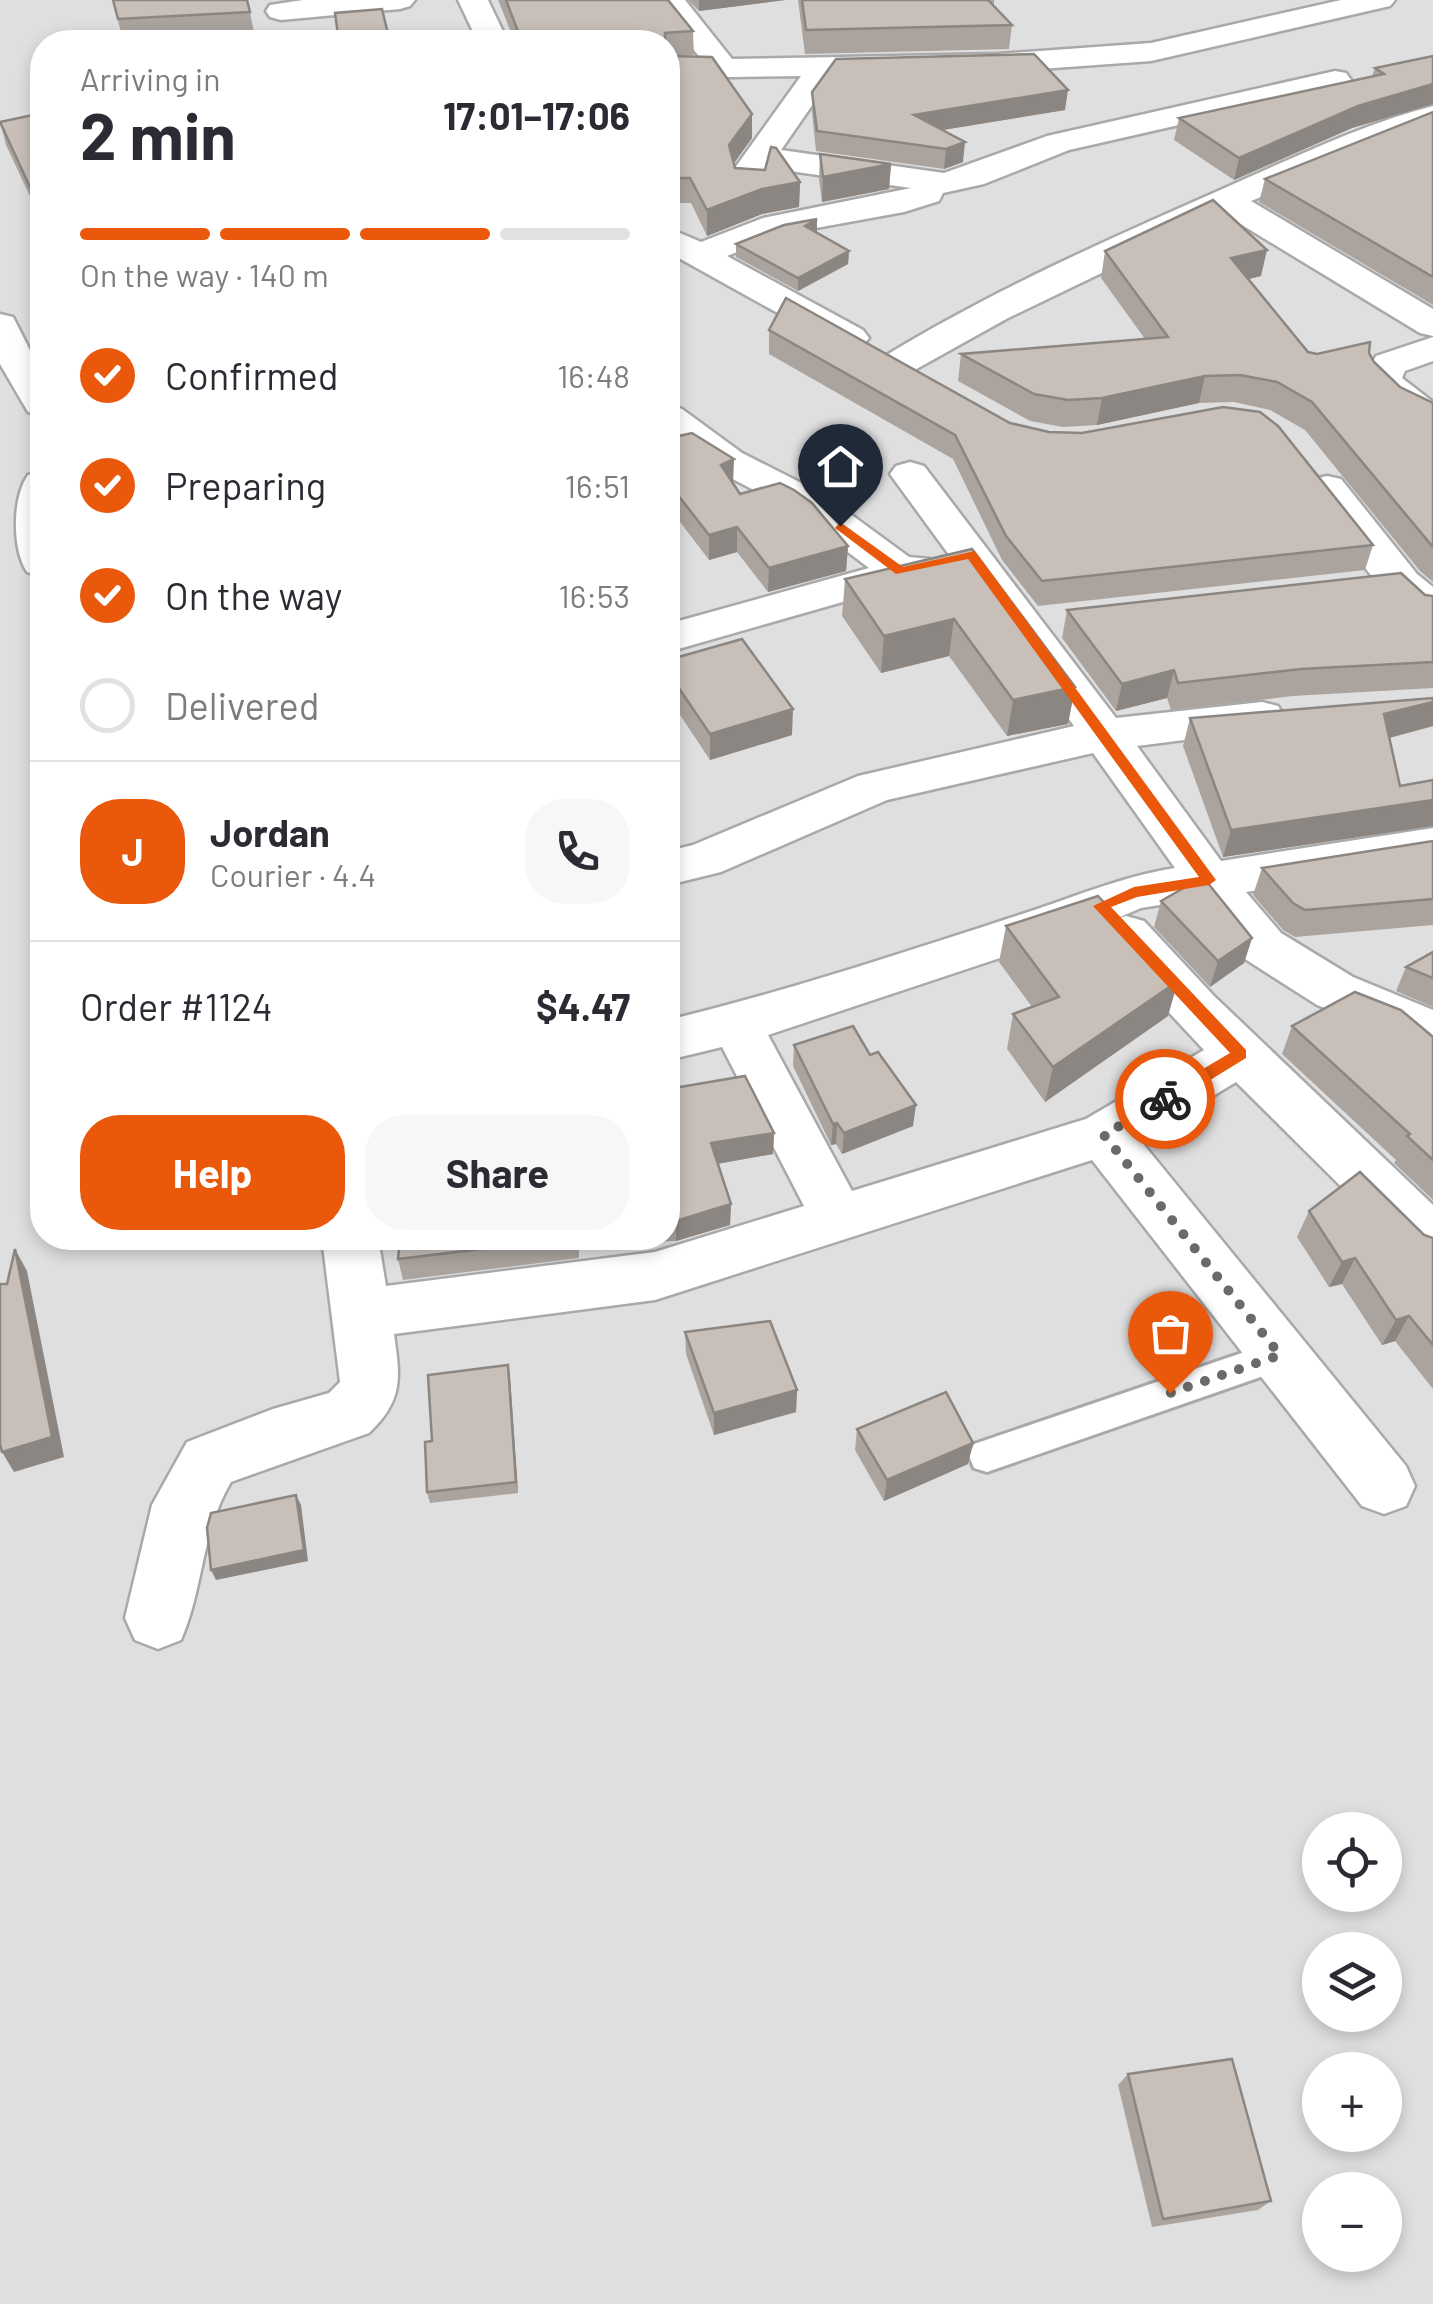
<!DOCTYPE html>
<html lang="en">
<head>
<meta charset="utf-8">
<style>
	:root { --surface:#fff; --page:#f7f7f7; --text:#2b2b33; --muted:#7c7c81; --line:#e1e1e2; --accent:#ea580c }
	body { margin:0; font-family:Barlow,sans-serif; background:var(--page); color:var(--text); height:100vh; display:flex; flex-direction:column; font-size:38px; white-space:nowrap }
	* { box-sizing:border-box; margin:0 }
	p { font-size:32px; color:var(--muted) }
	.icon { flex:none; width:55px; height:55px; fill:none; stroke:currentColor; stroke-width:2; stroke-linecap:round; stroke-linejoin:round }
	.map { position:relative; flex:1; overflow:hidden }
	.sheet { position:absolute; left:30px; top:30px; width:650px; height:1220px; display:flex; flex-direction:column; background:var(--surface); border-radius:40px; box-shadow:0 5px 15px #0003 }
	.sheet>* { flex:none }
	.fabs { position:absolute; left:1302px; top:1812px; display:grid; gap:20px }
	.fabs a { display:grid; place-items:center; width:100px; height:100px; border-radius:50%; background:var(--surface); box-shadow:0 5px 15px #0003; font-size:50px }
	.pin { position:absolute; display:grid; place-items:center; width:85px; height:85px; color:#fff; margin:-102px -42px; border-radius:50% 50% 50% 0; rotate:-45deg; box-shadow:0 0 10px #0007 }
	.pin .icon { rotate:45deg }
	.courier { position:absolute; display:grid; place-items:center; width:100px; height:100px; margin:-50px; border:8px solid #ea580c; border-radius:50%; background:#fff; color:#222; box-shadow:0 2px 12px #0007 }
	.headline em { font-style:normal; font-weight:700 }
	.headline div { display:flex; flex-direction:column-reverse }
	.headline { display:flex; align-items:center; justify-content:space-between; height:170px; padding:0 50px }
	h1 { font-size:65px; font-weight:700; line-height:75px }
	.bar { display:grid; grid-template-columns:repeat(4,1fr); gap:15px 10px; align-content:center; height:120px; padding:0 50px }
	.bar i { height:12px; border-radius:8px; background:var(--line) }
	.bar .on { background:var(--accent) }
	.bar p { grid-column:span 4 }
	.line { display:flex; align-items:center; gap:25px; padding:0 50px; border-top:2px solid var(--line) }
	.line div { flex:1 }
	.round { display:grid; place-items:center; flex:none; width:105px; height:105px; border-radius:40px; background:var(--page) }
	ol { padding:0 50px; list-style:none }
	li { display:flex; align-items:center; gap:30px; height:110px }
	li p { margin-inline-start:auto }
	li .icon { padding:10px; border-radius:50%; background:var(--accent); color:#fff; stroke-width:4 }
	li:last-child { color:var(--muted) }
	li i { width:55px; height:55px; border:5px solid var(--line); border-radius:50% }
	.action { display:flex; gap:20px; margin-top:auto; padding:20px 50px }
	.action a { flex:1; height:115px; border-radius:40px; background:var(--accent); color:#fff; font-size:40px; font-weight:700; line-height:115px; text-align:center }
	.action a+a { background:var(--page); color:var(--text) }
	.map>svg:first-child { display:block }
</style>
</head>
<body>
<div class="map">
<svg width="1433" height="2304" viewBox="0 0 1433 2304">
	<rect width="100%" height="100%" fill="#f2efe9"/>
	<path fill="#e0dfdf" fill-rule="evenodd" d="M0 0H1433V2304H0ZM42 42H668V1238H42ZM1320 1830H1385V1895H1320ZM1320 1950H1385V2015H1320ZM1320 2070H1385V2135H1320ZM1320 2190H1385V2255H1320Z"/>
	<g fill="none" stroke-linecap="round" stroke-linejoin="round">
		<defs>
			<polygon id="lane" points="1280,1340 1292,1344 1298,1355 1292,1366 987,1472 974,1468 969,1456 974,1444"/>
			<g id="street">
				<polygon points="303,0 415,0 410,6 400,9 281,20 270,17 266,11 270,5"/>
				<polygon points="458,0 488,0 508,42 478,42"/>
				<polygon points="655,0 685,0 732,59 998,54 1151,43 1341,0 1395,0 1390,6 1151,61 998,72 833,75 781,150 944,173 1047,136 1335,71 1346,73 1351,80 1346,87 1069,150 984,184 943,193 939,201 904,212 783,234 727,256 863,330 869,338 863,346 850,349 837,346 668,252 668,228 701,242 763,218 911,188 768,168 762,192 738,192 732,172 801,76 668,78 668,60 701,59"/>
				<path d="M1433 106V127L1251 201 1433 309V336L1420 333 1224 214 1008 318 911 372 898 375 885 372 879 364 885 356C993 290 1111 238 1227 187 1293 158 1363 124 1433 106Z"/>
				<polygon points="0,314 13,317 42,374 42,415 28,412 0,364"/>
				<path d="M1433 337V361L1405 371 1402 378 1433 402V432C1408 425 1376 401 1364 378L1376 356Z"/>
				<polygon points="668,405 682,409 742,453 823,494 909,557 930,559 936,568 930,577 668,652 668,624 869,568 795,512 714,469 668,435"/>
				<path d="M910 462 924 466 1116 718 1262 702 1278 706 1285 717 1278 728 1137 746 1221 861 1433 828V862L1246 892 1281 933 1353 977 1433 1010V1051L1317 1005 1245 959 1197 899 1141 908 1113 920 1126 916 1144 921 1214 996 1433 1205V1265L1413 1258 1236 1082 1140 1140 1406 1466 1415 1486 1406 1506 1384 1514 1362 1506 1092 1160 655 1300 394 1334C400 1377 404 1400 369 1433L231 1482C201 1532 204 1587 181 1640L158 1649 135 1640 125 1618 152 1505 187 1442 273 1409 329 1393 340 1382 322 1238H378L386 1286 655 1252 804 1206 722 1047 668 1060V1020C784 992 899 954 1013 917 1068 900 1118 877 1175 868L1093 753 887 800 721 872 668 885V851L693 845 858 776 1074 726 890 474 896 466ZM1108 922 1101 934 1108 947 1204 1050 1086 1119 852 1191 768 1035Z"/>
				<path d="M42 472V576L27 572C12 549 12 498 28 475Z"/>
				<path d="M1327 476 1341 479 1417 574 1433 587V623C1387 612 1342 534 1313 497L1307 488 1313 479Z"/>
			</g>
		</defs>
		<use href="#lane" stroke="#a9a9a9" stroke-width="6"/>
		<use href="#street" stroke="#a9a9a9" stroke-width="5"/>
		<use href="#lane" fill="#fff" fill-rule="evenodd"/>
		<use href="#street" fill="#fff" fill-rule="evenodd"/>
	</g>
	<g fill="#aba49e">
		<polygon points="113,0 250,12 254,33 123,41"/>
		<polygon points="498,0 668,0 693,31 694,55 679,56 752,138 734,163 735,168 800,182 799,207 762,214 707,236 691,203 676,203 675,167 668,168 668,42 515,42"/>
		<polygon points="688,0 785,0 699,11"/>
		<polygon points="798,0 994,0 994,6 1012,25 1009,49 805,54"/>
		<polygon points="1433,56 1433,104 1352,128 1234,180 1174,140 1179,118 1372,76 1375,68"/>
		<polygon points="812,92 1065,110 942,130 963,162 944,169 816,151 812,112"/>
		<polygon points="1433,112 1433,305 1259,202 1265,179"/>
		<polygon points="42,113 42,222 6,145 0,121"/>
		<polygon points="820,154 891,164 889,189 822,202 819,179"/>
		<polygon points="817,219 816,232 849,251 848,264 798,291 736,257 736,244"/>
		<polygon points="1105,251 1261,276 1248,279 1308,352 1317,354 1369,353 1374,362 1400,387 1433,403 1433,582 1420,571 1305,430 1270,410 1234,402 1199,403 1097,425 1063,427 1030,421 958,381 961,354 1145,339 1101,278"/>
		<polygon points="769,330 1010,423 1373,545 1365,570 1038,606 1002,560 953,459 769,354"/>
		<polygon points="668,428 674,437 733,484 740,494 848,546 846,571 768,592 737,552 709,560 674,514 668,518"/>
		<polygon points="972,549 1075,687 1068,724 1007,736 949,656 881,673 842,616 845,579"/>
		<polygon points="1425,595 1433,596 1433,688 1293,696 1171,710 1167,698 1116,711 1062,638 1067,610"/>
		<polygon points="668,660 792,735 710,760 668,697"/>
		<polygon points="1190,718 1433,726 1389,738 1400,786 1433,780 1433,826 1223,857 1183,746"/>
		<polygon points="1433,841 1433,925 1295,937 1283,930 1253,895 1262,868"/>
		<polygon points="1161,901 1252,938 1244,963 1210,987 1154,927"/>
		<polygon points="1006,926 1168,1016 1045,1102 1007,1049 1013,1014 1032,1007 999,962"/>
		<polygon points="1433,952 1433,1007 1396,991 1406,967"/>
		<polygon points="1292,1026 1433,1037 1433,1200 1394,1163 1396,1160 1282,1054"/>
		<polygon points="794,1045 913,1126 842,1154 836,1144 831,1145 793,1066"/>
		<polygon points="668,1089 774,1133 773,1154 717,1164 731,1204 730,1225 676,1241 579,1244 579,1258 403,1280 398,1259 400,1238 668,1238"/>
		<polygon points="1309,1211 1424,1235 1433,1238 1433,1389 1395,1341 1382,1345 1342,1284 1329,1287 1297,1237"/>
		<polygon points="685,1332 797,1390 796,1412 714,1435 686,1354"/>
		<polygon points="508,1365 518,1493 430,1503 427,1492 432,1441"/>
		<polygon points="857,1429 973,1443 968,1464 884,1501 855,1450"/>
		<polygon points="1128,2074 1271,2201 1258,2210 1152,2227 1118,2085"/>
	</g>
	<g fill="#8b8681">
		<polygon points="699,0 785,0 699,11"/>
		<polygon points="1433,84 1433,104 1352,128 1234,180 1239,158 1358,106"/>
		<polygon points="1068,90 1065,110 912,135 914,115"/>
		<polygon points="752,114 752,138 729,170 729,145"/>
		<polygon points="675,142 675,167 668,168 668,143"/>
		<polygon points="965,142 963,162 944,169 946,149"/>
		<polygon points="891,164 889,189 822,202 823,177"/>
		<polygon points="800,182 799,207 762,214 707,236 707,210 762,189"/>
		<polygon points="817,219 817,232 804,239 805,226"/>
		<polygon points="1267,250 1261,276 1225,285 1231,258"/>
		<polygon points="849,251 848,264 798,291 798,278"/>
		<polygon points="1205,376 1199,403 1097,425 1102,398"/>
		<polygon points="734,459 733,484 721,465"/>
		<polygon points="674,490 674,514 668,518 668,493"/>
		<polygon points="737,527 737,552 709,560 709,535"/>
		<polygon points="848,546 846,571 768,592 769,568"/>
		<polygon points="954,619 949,656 881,673 884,636"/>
		<polygon points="1174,670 1167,698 1116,711 1122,684"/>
		<polygon points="1075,687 1068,724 1007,736 1013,700"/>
		<polygon points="1433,702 1433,726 1374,742 1384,714"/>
		<polygon points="793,709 792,735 710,760 710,734"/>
		<polygon points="1433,800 1433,826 1223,857 1231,830"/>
		<polygon points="1252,938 1244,963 1210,987 1218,961"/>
		<polygon points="1178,981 1168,1016 1045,1102 1053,1067"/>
		<polygon points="916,1105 913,1126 842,1154 844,1133"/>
		<polygon points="837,1123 836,1144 831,1145 833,1124"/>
		<polygon points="774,1133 773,1154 711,1165 711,1143"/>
		<polygon points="731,1204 730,1225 676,1241 676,1221"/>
		<polygon points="15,1249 27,1271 64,1457 14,1472 2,1452"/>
		<polygon points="1355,1258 1342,1284 1329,1287 1342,1262"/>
		<polygon points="1409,1316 1395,1341 1382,1345 1396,1320"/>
		<polygon points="508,1365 510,1376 518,1493 516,1482"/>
		<polygon points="797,1390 796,1412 714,1435 714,1413"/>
		<polygon points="973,1443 968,1464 884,1501 887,1480"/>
		<polygon points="296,1495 301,1505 308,1561 216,1580 211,1570"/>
	</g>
	<g fill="#c7bfb8" stroke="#8b8681" stroke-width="2.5">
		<polygon points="113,0 247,0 250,12 118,19"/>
		<polygon points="506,0 668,0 693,31 665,33 665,42 522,42"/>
		<polygon points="802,0 988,0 1012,25 806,30"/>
		<polygon points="382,9 390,42 339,42 335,13"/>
		<polygon points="1034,54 1068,90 914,115 965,142 946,149 817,131 812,92 836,59"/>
		<polygon points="668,56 712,57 752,114 729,145 735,168 765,170 771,147 776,148 800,182 762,189 707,210 690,178 675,178 675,142 668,143"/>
		<polygon points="1433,56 1433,84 1358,106 1239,158 1179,118 1384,74 1375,68"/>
		<polygon points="1433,112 1433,277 1265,179"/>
		<polygon points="42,113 42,213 0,122"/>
		<polygon points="820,154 891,164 823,177"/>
		<polygon points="1213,200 1267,250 1231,258 1308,352 1317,354 1370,342 1369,353 1374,362 1400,387 1433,403 1433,547 1312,402 1277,382 1240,375 1205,376 1102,398 1068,400 1034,394 961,354 1168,337 1105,251"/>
		<polygon points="817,219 805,226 849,251 798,278 736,244 784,225"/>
		<polygon points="786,298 1010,423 1049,432 1082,433 1223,407 1260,412 1278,426 1373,545 1042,581 1006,536 955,435 769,330"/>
		<polygon points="668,428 674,437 692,433 734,459 721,465 740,494 780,483 794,490 812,503 848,546 769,568 737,527 709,535 674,490 668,493"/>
		<polygon points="972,549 1075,687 1013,700 954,619 884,636 845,579"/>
		<polygon points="1401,573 1425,595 1433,596 1433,662 1301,669 1178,683 1174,670 1122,684 1067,610"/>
		<polygon points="742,639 793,709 710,734 668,672 668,660"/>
		<polygon points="1433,698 1433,702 1384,714 1400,786 1433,780 1433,800 1231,830 1190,718"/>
		<polygon points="1433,841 1433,899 1305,910 1293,903 1262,868"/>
		<polygon points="1203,877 1252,938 1218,961 1161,901"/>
		<polygon points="1098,896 1178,981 1053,1067 1013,1014 1059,997 1006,926"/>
		<polygon points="1433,952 1433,978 1406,967"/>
		<polygon points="1355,992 1401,1010 1433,1037 1433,1160 1407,1136 1410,1134 1292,1026"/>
		<polygon points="853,1026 870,1055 878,1052 916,1105 844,1133 837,1123 833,1124 794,1045"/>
		<polygon points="745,1076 774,1133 711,1143 731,1204 676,1221 668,1221 668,1089"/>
		<polygon points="1360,1172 1424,1235 1433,1238 1433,1345 1409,1316 1396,1320 1355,1258 1342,1262 1309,1211"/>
		<polygon points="400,1238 573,1238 398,1259"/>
		<polygon points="15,1249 52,1437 2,1452 0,1444 0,1284 7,1284"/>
		<polygon points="770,1321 797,1390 714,1413 685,1332"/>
		<polygon points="508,1365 516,1482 427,1492 425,1442 432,1441 428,1375"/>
		<polygon points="946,1392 973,1443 887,1480 857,1429"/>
		<polygon points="296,1495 304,1550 211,1570 207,1528 211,1513"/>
		<polygon points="1232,2059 1271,2201 1163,2219 1128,2074"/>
	</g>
	<polygon fill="#ea580c" points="840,522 903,567 975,551 1216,880 1209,885 1137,897 1111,907 1246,1050 1246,1058 1171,1104 1159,1104 1159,1095 1230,1053 1093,906 1134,887 1199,877 968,559 896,574 835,528"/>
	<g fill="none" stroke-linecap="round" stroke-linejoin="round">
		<polyline stroke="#6b6a68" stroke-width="10" stroke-dasharray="0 18" points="1165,1099 1104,1135 1280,1355 1170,1393"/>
	</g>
</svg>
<div class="fabs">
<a><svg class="icon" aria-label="locate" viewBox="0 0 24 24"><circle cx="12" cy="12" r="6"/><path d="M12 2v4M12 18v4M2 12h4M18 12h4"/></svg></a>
<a><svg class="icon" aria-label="layers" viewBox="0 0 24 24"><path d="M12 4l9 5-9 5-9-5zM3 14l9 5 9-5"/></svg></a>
<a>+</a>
<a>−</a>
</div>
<div class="pin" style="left:1170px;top:1393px;background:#ea580c"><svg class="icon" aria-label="bag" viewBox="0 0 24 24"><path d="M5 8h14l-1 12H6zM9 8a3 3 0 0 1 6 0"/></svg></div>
<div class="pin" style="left:840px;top:526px;background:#1f2937"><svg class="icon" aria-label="home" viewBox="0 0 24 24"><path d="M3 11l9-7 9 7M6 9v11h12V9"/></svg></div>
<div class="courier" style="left:1165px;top:1099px"><svg class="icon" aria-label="bike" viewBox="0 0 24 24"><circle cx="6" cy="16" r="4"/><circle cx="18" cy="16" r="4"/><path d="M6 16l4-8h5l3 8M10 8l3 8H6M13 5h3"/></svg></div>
<section class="sheet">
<div class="headline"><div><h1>2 min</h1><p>Arriving in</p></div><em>17:01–17:06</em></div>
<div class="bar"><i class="on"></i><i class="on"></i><i class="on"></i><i></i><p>On the way · 140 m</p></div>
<ol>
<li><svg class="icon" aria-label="check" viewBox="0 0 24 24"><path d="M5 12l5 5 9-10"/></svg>Confirmed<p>16:48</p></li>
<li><svg class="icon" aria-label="check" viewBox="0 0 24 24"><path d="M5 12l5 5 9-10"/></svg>Preparing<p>16:51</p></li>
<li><svg class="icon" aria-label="check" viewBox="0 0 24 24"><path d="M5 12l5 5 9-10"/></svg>On the way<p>16:53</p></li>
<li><i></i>Delivered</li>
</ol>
<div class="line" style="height:180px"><b class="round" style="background:var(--accent);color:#fff">J</b><div><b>Jordan</b><p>Courier · 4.4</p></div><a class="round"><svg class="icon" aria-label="phone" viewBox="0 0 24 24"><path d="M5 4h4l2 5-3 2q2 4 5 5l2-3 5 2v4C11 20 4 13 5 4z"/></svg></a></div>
<div class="line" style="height:130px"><div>Order #1124</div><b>$4.47</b></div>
<div class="action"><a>Help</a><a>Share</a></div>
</section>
</div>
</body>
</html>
